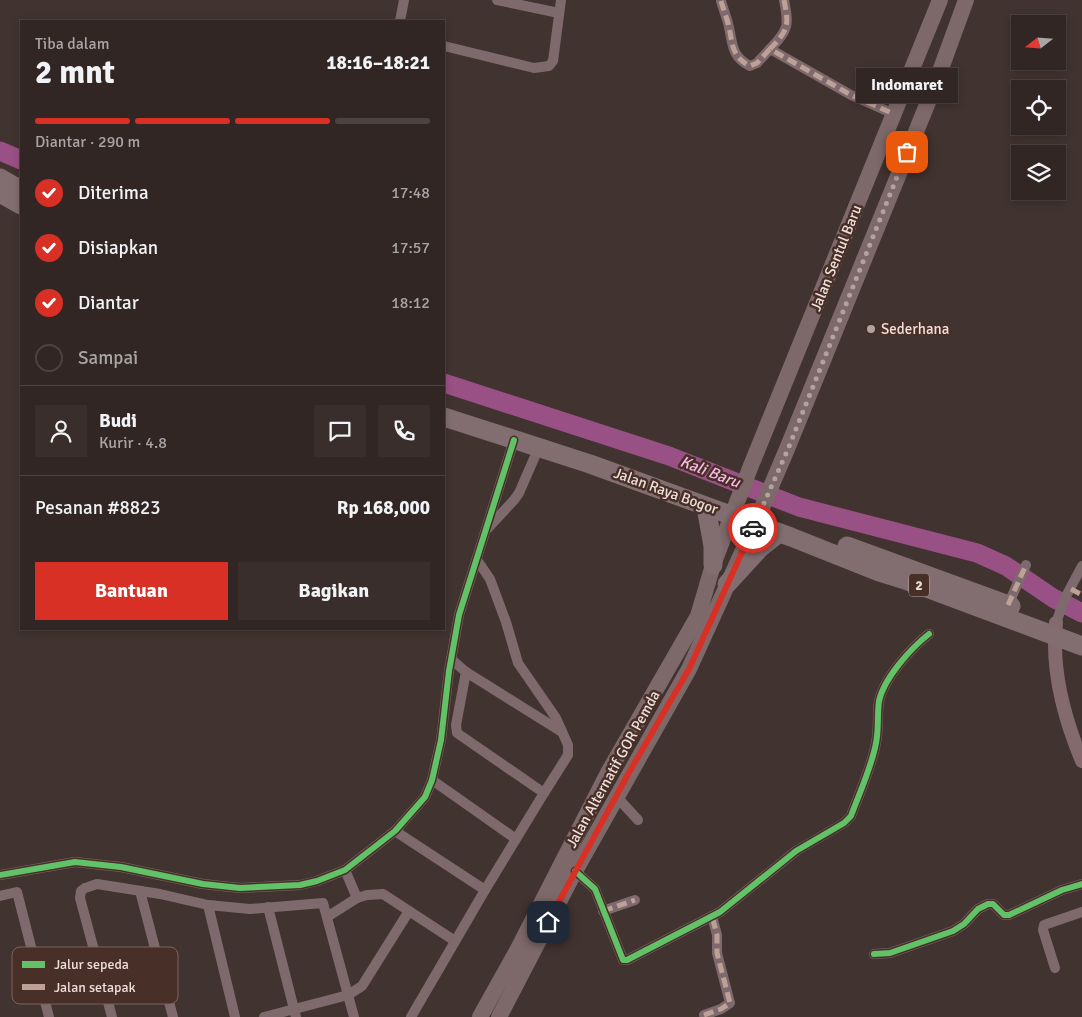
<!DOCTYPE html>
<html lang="id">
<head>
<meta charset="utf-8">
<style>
	:root { --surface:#312623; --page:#392e2b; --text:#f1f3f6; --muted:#a8a5a6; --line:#4c4341; --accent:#d93025 }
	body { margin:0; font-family:Signika,sans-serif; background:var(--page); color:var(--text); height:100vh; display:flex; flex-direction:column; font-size:19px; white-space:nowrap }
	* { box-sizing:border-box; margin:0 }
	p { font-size:16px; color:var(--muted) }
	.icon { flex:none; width:28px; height:28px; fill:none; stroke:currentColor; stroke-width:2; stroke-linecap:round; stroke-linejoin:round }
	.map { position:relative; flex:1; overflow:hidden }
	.sheet { position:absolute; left:20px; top:20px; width:425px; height:610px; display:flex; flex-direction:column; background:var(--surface); border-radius:0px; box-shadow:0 2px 8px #0003,0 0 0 1px var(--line) }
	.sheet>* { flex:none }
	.needle { width:32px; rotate:253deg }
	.controls { position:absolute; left:1011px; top:15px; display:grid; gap:10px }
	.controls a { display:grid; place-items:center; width:55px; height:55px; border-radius:0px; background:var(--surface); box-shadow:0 2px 8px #0003,0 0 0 1px var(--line); font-size:25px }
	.pin { position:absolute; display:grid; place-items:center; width:42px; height:42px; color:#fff; margin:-21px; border-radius:10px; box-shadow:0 2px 8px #0006 }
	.courier { position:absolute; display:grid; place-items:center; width:50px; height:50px; margin:-25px; border:4px solid #d93025; border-radius:50%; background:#fff; color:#222; box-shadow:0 1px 6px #0007 }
	.bubble { position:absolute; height:35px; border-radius:0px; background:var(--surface); box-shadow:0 2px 8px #0003,0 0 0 1px var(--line); font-size:16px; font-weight:800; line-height:35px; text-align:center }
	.headline em { font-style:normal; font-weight:800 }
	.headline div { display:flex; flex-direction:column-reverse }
	.headline { display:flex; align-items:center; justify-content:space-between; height:85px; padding:0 15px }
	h1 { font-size:32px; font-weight:800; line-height:38px }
	.bar { display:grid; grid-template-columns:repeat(4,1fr); gap:8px 5px; align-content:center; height:60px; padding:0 15px }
	.bar i { height:6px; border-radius:4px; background:var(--line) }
	.bar .active { background:var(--accent) }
	.bar p { grid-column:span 4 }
	.line { display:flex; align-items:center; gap:12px; padding:0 15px; border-top:1px solid var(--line) }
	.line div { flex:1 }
	.round { display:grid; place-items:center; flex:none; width:52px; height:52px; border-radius:0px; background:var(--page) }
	ol { padding:0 15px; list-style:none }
	li { display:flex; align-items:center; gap:15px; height:55px }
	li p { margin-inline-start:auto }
	li .icon { padding:5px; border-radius:50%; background:var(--accent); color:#fff; stroke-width:4 }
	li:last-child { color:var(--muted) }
	li i { width:28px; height:28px; border:2px solid var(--line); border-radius:50% }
	.cta { display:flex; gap:10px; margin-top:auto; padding:10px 15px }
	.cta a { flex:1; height:58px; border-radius:0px; background:var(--accent); color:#fff; font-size:20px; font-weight:800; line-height:58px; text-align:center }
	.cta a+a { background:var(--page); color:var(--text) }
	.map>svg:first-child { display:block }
</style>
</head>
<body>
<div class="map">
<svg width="1082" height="1017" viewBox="0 0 1082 1017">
	<rect width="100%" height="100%" fill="#41332f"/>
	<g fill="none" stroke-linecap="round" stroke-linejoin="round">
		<g stroke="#995185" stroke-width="19">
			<polyline points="0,151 21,160"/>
			<polyline points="444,383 669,456 799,507 977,553 1006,566 1053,598 1082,613"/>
		</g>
		<g stroke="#7e696c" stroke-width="10">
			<polyline points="497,0 559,13"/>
			<path d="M784 0C789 26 789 29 770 49L851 95 894 114"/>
			<path d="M721 1C723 8 726 16 728 23 733 42 730 56 750 66L757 63 770 49"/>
			<polyline points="400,21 404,0"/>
			<polyline points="444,46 534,68 549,66 553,61 561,0"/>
			<polyline points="488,528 514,500 519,493 539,447"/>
			<polyline points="1008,605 1026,565"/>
			<polyline points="1056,623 1065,598 1082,566"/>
			<polyline points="451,659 466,672 562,732"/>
			<polyline points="466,672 456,725 457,733 544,793 568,755 568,745 556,718 518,663 506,622 490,579 477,560"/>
			<polyline points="432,780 516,839"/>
			<polyline points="616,796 638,820"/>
			<polyline points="395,831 485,890"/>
			<polyline points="345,870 357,898 367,895 383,894 455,941"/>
			<path d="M575 871 595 889 623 960H627L720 912 796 851 844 823 851 816C859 794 872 766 876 743 879 729 877 715 879 701 884 678 911 648 929 634"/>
			<polyline points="0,875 75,862 121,867 203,884 240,888 300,885 317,881 345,870 395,831 425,797 432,780 441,740 449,671 459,615 514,440"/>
			<polyline points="140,891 173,1017"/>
			<polyline points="0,896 17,892 49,1017"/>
			<polyline points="208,905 235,1017"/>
			<polyline points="268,907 296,1017"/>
			<polyline points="603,911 635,900"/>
			<polyline points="327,917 357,898"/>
			<polyline points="874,954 890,953 953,931 964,924 978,909 988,904 993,904 1004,915 1009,915 1062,890 1082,884"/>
			<polyline points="1055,968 1043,930 1044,925 1082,912"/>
			<polyline points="704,1015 721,1009 730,1003 717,953 717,935 712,916"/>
			<polyline points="112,1017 80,898 81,891 85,888 97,884 160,894 208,905 250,909 323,903 354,1017"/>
			<polyline points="264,1017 348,995 362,986 409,911"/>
			<polyline points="411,1017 485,890 544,793"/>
		</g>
		<path stroke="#826a6d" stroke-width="14" d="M1056 623C1051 671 1064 718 1082 761"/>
		<g stroke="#7e696a" stroke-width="16">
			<polyline points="480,1017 519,947 609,771 698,616 713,565 750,468 940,0"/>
			<polyline points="499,1017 575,871 689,669 755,524 787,449 935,85 966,0"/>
		</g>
		<g stroke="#826e70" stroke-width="19">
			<polyline points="0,178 21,190"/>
			<polyline points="0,193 21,205"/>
			<polyline points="444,417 590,464 791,537 879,572 908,581 1082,646"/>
			<polyline points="706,507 713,546 713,565"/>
			<polyline points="847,546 1011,606"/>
			<polyline points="727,584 760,548 779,533"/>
		</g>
		<g stroke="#bda197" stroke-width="5" stroke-dasharray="10 5" stroke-linecap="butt">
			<path d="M784 0C789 26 789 29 770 49L851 95 894 114"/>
			<path d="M721 1C723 8 726 16 728 23 733 42 730 56 750 66L757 63 770 49"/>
			<polyline points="1071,589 1082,595"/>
			<polyline points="1008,605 1026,565"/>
			<polyline points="603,911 635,900"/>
			<polyline points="704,1015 721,1009 730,1003 717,953 717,935 712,916"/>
		</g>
		<defs>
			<g id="cycleway">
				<path d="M575 871 595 889 623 960H627L720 912 796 851 844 823 851 816C859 794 872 766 876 743 879 729 877 715 879 701 884 678 911 648 929 634"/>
				<polyline points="0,875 75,862 121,867 203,884 240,888 300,885 317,881 345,870 395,831 425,797 432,780 441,740 449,671 459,615 514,440"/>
				<polyline points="874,954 890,953 953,931 964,924 978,909 988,904 993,904 1004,915 1009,915 1062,890 1082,884"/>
			</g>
		</defs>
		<use href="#cycleway" stroke="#482f28" stroke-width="9"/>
		<use href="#cycleway" stroke="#61c268" stroke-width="6"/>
	</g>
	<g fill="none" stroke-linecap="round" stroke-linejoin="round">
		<polyline stroke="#b2a39e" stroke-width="5" stroke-dasharray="0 9" points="753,528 788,449 907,152"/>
		<polyline stroke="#d93025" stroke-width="6" points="548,922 627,776 689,669 753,528"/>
	</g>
	<circle fill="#b2a39e" stroke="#482f28" stroke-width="2" cx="871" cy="329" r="5"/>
	<g text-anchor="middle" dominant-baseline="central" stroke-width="5" stroke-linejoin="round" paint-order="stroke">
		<rect fill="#482f28" stroke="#bdaaa5" stroke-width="1" x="909" y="573.5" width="20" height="23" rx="4"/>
		<g font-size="14" font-weight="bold" fill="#efdfda">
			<text x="919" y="585">2</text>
		</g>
		<g font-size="15" fill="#efdfda" stroke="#482f28">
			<text transform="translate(836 258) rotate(-68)">Jalan Sentul Baru</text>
			<text transform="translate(666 491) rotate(20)">Jalan Raya Bogor</text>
			<text transform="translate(613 769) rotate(-61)">Jalan Alternatif GOR Pemda</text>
		</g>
		<g font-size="15" fill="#efdfda" stroke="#482f28" text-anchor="start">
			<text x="881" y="329">Sederhana</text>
		</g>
		<g font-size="16" font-style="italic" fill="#f9b9e7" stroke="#482f28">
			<text transform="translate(710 472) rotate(21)">Kali Baru</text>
		</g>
	</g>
	<rect x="12" y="947" width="166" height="57" rx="8" fill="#482f28" stroke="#7a645d" stroke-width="1"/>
	<rect x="22" y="961" width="23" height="7" fill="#61c268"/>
	<rect x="22" y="984" width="23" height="6" fill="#bda197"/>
	<g font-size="14" fill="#efdfda">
		<text x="54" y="969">Jalur sepeda</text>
		<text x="54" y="992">Jalan setapak</text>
	</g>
</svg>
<div class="controls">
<a><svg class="needle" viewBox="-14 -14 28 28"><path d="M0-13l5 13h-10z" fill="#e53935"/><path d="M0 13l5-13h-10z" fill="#a8a5a6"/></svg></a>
<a><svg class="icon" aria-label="locate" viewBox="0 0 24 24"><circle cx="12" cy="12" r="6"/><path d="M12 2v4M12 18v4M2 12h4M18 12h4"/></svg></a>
<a><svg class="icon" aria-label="layers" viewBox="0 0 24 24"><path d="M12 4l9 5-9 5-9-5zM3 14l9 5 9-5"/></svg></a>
</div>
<div class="pin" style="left:907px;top:152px;background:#ea580c"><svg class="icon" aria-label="bag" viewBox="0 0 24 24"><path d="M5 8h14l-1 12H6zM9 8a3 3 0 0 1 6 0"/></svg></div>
<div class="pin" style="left:548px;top:922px;background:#1f2937"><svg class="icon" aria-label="home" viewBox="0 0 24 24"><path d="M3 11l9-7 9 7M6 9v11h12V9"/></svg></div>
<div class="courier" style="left:753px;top:528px"><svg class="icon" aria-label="car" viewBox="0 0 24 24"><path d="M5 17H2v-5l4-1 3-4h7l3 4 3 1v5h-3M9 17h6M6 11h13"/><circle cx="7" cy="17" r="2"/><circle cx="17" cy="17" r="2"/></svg></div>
<div class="bubble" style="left:856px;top:68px;width:102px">Indomaret</div>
<section class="sheet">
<div class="headline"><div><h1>2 mnt</h1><p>Tiba dalam</p></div><em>18:16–18:21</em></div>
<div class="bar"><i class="active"></i><i class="active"></i><i class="active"></i><i></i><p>Diantar · 290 m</p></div>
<ol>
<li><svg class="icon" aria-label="check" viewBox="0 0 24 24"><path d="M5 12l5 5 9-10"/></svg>Diterima<p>17:48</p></li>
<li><svg class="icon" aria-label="check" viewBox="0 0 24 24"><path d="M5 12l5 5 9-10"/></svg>Disiapkan<p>17:57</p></li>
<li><svg class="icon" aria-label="check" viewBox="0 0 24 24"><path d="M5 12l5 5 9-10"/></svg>Diantar<p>18:12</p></li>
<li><i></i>Sampai</li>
</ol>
<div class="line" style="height:90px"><a class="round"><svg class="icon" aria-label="person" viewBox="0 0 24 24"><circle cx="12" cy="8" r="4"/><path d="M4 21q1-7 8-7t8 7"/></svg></a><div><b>Budi</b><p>Kurir · 4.8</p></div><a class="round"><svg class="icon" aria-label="chat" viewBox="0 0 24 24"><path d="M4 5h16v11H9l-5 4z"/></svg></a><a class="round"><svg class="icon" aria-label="phone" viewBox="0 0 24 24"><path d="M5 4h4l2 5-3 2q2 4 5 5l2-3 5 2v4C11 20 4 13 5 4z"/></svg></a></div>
<div class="line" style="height:65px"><div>Pesanan #8823</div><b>Rp 168,000</b></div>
<div class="cta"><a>Bantuan</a><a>Bagikan</a></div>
</section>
</div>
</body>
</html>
